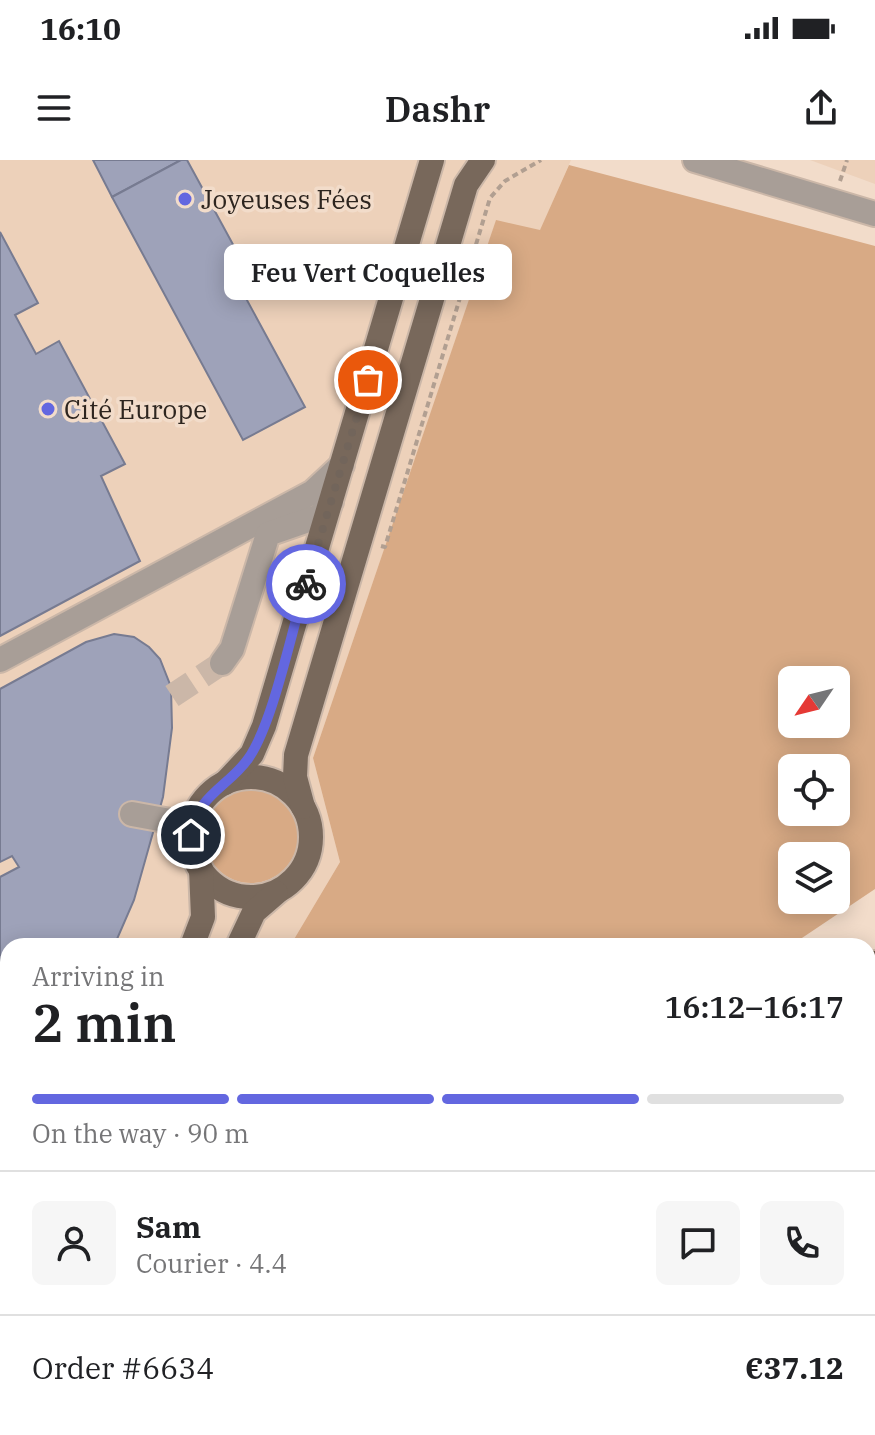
<!DOCTYPE html>
<html lang="en">
<head>
<meta charset="utf-8">
<style>
	:root { --surface:#fff; --page:#f6f6f6; --text:#202124; --muted:#757577; --line:#e0e0e0; --accent:#6367e0 }
	body { margin:0; font-family:"IBM Plex Serif",serif; background:var(--page); color:var(--text); height:100vh; display:flex; flex-direction:column; font-size:30px; white-space:nowrap }
	* { box-sizing:border-box; margin:0 }
	p { font-size:26px; color:var(--muted) }
	.icon { flex:none; width:44px; height:44px; fill:none; stroke:currentColor; stroke-width:2; stroke-linecap:round; stroke-linejoin:round }
	.map { position:relative; flex:1; overflow:hidden }
	.side { position:absolute; left:0px; top:778px; width:876px; height:498px; display:flex; flex-direction:column; background:var(--surface); border-radius:24px 24px 0 0; box-shadow:0 4px 20px #0003 }
	.side>* { flex:none }
	.needle { width:52px; rotate:235deg }
	.buttons { position:absolute; left:778px; top:506px; display:grid; gap:16px }
	.buttons a { display:grid; place-items:center; width:72px; height:72px; border-radius:12px; background:var(--surface); box-shadow:0 4px 20px #0003; font-size:40px }
	.pin { position:absolute; display:grid; place-items:center; width:68px; height:68px; color:#fff; margin:-34px; border:4px solid #fff; border-radius:50%; box-shadow:0 2px 8px #0007 }
	.courier { position:absolute; display:grid; place-items:center; width:80px; height:80px; margin:-40px; border:6px solid #6367e0; border-radius:50%; background:#fff; color:#222; box-shadow:0 2px 10px #0007 }
	.bubble { position:absolute; height:56px; border-radius:12px; background:var(--surface); box-shadow:0 4px 20px #0003; font-size:26px; font-weight:600; line-height:56px; text-align:center }
	.headline em { font-style:normal; font-weight:600 }
	.headline div { display:flex; flex-direction:column-reverse }
	.headline { display:flex; align-items:center; justify-content:space-between; height:136px; padding:0 32px }
	h1 { font-size:52px; font-weight:600; line-height:60px }
	.bar { display:grid; grid-template-columns:repeat(4,1fr); gap:12px 8px; align-content:center; height:96px; padding:0 32px }
	.bar i { height:10px; border-radius:6px; background:var(--line) }
	.bar .selected { background:var(--accent) }
	.bar p { grid-column:span 4 }
	.line { display:flex; align-items:center; gap:20px; padding:0 32px; border-top:2px solid var(--line) }
	.line div { flex:1 }
	.round { display:grid; place-items:center; flex:none; width:84px; height:84px; border-radius:12px; background:var(--page) }
	.status { display:flex; justify-content:space-between; align-items:center; height:56px; padding:0 40px; background:var(--surface); direction:ltr }
	.status svg { height:22px; fill:currentColor }
	header { display:flex; justify-content:space-between; align-items:center; height:104px; padding:0 32px; background:var(--surface); font-size:36px; font-weight:600 }
	.map>svg:first-child { display:block }
</style>
</head>
<body>
<div class="status"><b>16:10</b><svg viewBox="0 0 49 12"><path d="M0 12V9h3v3zM5 12V6h3v6zM10 12V3h3v9zM15 12V0h3v12zM26 1h20v11H26zM47 4h2v5h-2z"/></svg></div>
<header><svg class="icon" aria-label="menu" viewBox="0 0 24 24"><path d="M4 6h16M4 12h16M4 18h16"/></svg>Dashr<svg class="icon" aria-label="share" viewBox="0 0 24 24"><path d="M12 15V3M7 8l5-5 5 5M5 13v7h14v-7"/></svg></header>
<div class="map">
<svg width="875" height="1275" viewBox="0 0 875 1275">
	<rect width="100%" height="100%" fill="#f2dcca"/>
	<g fill="#edd1ba">
		<polygon points="0,0 571,0 540,71 496,61 313,598 340,702 290,786 8,786 8,1162 0,1168"/>
		<polygon points="810,0 875,0 875,24"/>
	</g>
	<g fill="#d8aa85" fill-rule="evenodd">
		<path d="M569 5 875 86V729L790 786H290L340 702 313 598 496 60 540 70ZM792 520H836V564H792ZM792 608H836V652H792ZM792 696H836V740H792Z"/>
		<circle cx="251" cy="676" r="47"/>
		<polygon points="8,1162 8,1268 99,1268 89,1275 0,1275 0,1168"/>
	</g>
	<g fill="#9ea2b9" stroke="#777b91" stroke-width="2">
		<polygon points="93,0 181,0 112,37"/>
		<polygon points="181,0 187,0 248,112 249,124 242,131 305,247 243,280 112,37"/>
		<polygon points="0,72 38,143 15,155 36,194 59,181 125,304 101,316 140,401 0,476"/>
		<polygon points="114,474 134,477 149,487 160,499 171,527 172,568 163,637 134,740 114,786 8,786 8,931 0,941 0,717 19,707 12,696 0,702 0,529 86,482"/>
		<polygon points="868,1145 875,1157 875,1191 868,1195"/>
		<polygon points="868,1203 875,1209 875,1258 868,1262"/>
		<polygon points="802,1268 859,1268 847,1275 798,1275 804,1271"/>
	</g>
	<g fill="none" stroke-linecap="round" stroke-linejoin="round">
		<polyline stroke="#cbb7a8" stroke-width="24" stroke-dasharray="24 12" stroke-linecap="butt" points="172,536 222,503"/>
		<defs>
			<g id="minor">
				<polyline points="695,0 875,54"/>
				<polyline points="0,500 313,332 342,305"/>
				<polyline points="222,503 232,489 268,374 320,356 331,342"/>
				<polyline points="132,654 192,665"/>
				<polyline points="578,1268 582,1275"/>
			</g>
			<g id="major">
				<circle cx="251" cy="677" r="60"/>
				<polyline points="225,623 252,594 264,566 432,0"/>
				<polyline points="303,647 295,617 296,595 466,25 483,0"/>
				<polyline points="192,786 203,757 201,709"/>
				<polyline points="238,786 254,752 276,733"/>
				<polyline points="0,1070 8,1063"/>
				<polyline points="0,1126 8,1119"/>
			</g>
			<g id="highway">
				<polyline points="868,807 875,803"/>
				<polyline points="868,846 875,841"/>
				<polyline points="868,869 875,864"/>
				<polyline points="166,1275 177,1268"/>
				<polyline points="227,1275 238,1268"/>
			</g>
		</defs>
		<use href="#minor" stroke="#cbb7a8" stroke-width="28"/>
		<use href="#major" stroke="#cbb7a8" stroke-width="28"/>
		<use href="#highway" stroke="#cbb7a8" stroke-width="28"/>
		<g stroke="#b19f91" stroke-width="4" stroke-dasharray="6 4" stroke-linecap="butt">
			<polyline points="840,21 847,0"/>
			<polyline points="381,386 385,387 490,38 505,21 541,0"/>
			<polyline points="868,953 875,948"/>
			<polyline points="721,1268 725,1275"/>
			<polyline points="399,1275 410,1268"/>
		</g>
		<use href="#minor" stroke="#a89e97" stroke-width="24"/>
		<use href="#major" stroke="#78685b" stroke-width="24"/>
		<use href="#highway" stroke="#675445" stroke-width="24"/>
	</g>
	<g fill="none" stroke-linecap="round" stroke-linejoin="round">
		<polyline stroke="#72655b" stroke-width="8" stroke-dasharray="0 14.4" points="306,424 368,220"/>
		<path stroke="#6367e0" stroke-width="10" d="M191 675C196 636 228 627 248 599 273 564 292 469 306 424"/>
	</g>
	<g fill="#6367e0" stroke="#f2dcca" stroke-width="3">
		<circle cx="185" cy="39" r="8"/>
		<circle cx="48" cy="249" r="8"/>
	</g>
	<g text-anchor="middle" dominant-baseline="central" stroke-width="7" stroke-linejoin="round" paint-order="stroke">
		<g font-size="26" fill="#2d251f" stroke="#f2dcca" text-anchor="start">
			<text x="201" y="39">Joyeuses Fées</text>
			<text x="64" y="249">Cité Europe</text>
		</g>
	</g>
</svg>
<div class="buttons">
<a><svg class="needle" viewBox="-14 -14 28 28"><path d="M0-13l5 13h-10z" fill="#e53935"/><path d="M0 13l5-13h-10z" fill="#757577"/></svg></a>
<a><svg class="icon" aria-label="locate" viewBox="0 0 24 24"><circle cx="12" cy="12" r="6"/><path d="M12 2v4M12 18v4M2 12h4M18 12h4"/></svg></a>
<a><svg class="icon" aria-label="layers" viewBox="0 0 24 24"><path d="M12 4l9 5-9 5-9-5zM3 14l9 5 9-5"/></svg></a>
</div>
<div class="pin" style="left:368px;top:220px;background:#ea580c"><svg class="icon" aria-label="bag" viewBox="0 0 24 24"><path d="M5 8h14l-1 12H6zM9 8a3 3 0 0 1 6 0"/></svg></div>
<div class="pin" style="left:191px;top:675px;background:#1f2937"><svg class="icon" aria-label="home" viewBox="0 0 24 24"><path d="M3 11l9-7 9 7M6 9v11h12V9"/></svg></div>
<div class="courier" style="left:306px;top:424px"><svg class="icon" aria-label="bike" viewBox="0 0 24 24"><circle cx="6" cy="16" r="4"/><circle cx="18" cy="16" r="4"/><path d="M6 16l4-8h5l3 8M10 8l3 8H6M13 5h3"/></svg></div>
<div class="bubble" style="left:224px;top:84px;width:288px">Feu Vert Coquelles</div>
<section class="side">
<div class="headline"><div><h1>2 min</h1><p>Arriving in</p></div><em>16:12–16:17</em></div>
<div class="bar"><i class="selected"></i><i class="selected"></i><i class="selected"></i><i></i><p>On the way · 90 m</p></div>
<div class="line" style="height:144px"><a class="round"><svg class="icon" aria-label="person" viewBox="0 0 24 24"><circle cx="12" cy="8" r="4"/><path d="M4 21q1-7 8-7t8 7"/></svg></a><div><b>Sam</b><p>Courier · 4.4</p></div><a class="round"><svg class="icon" aria-label="chat" viewBox="0 0 24 24"><path d="M4 5h16v11H9l-5 4z"/></svg></a><a class="round"><svg class="icon" aria-label="phone" viewBox="0 0 24 24"><path d="M5 4h4l2 5-3 2q2 4 5 5l2-3 5 2v4C11 20 4 13 5 4z"/></svg></a></div>
<div class="line" style="height:104px"><div>Order #6634</div><b>€37.12</b></div>
</section>
</div>
</body>
</html>
